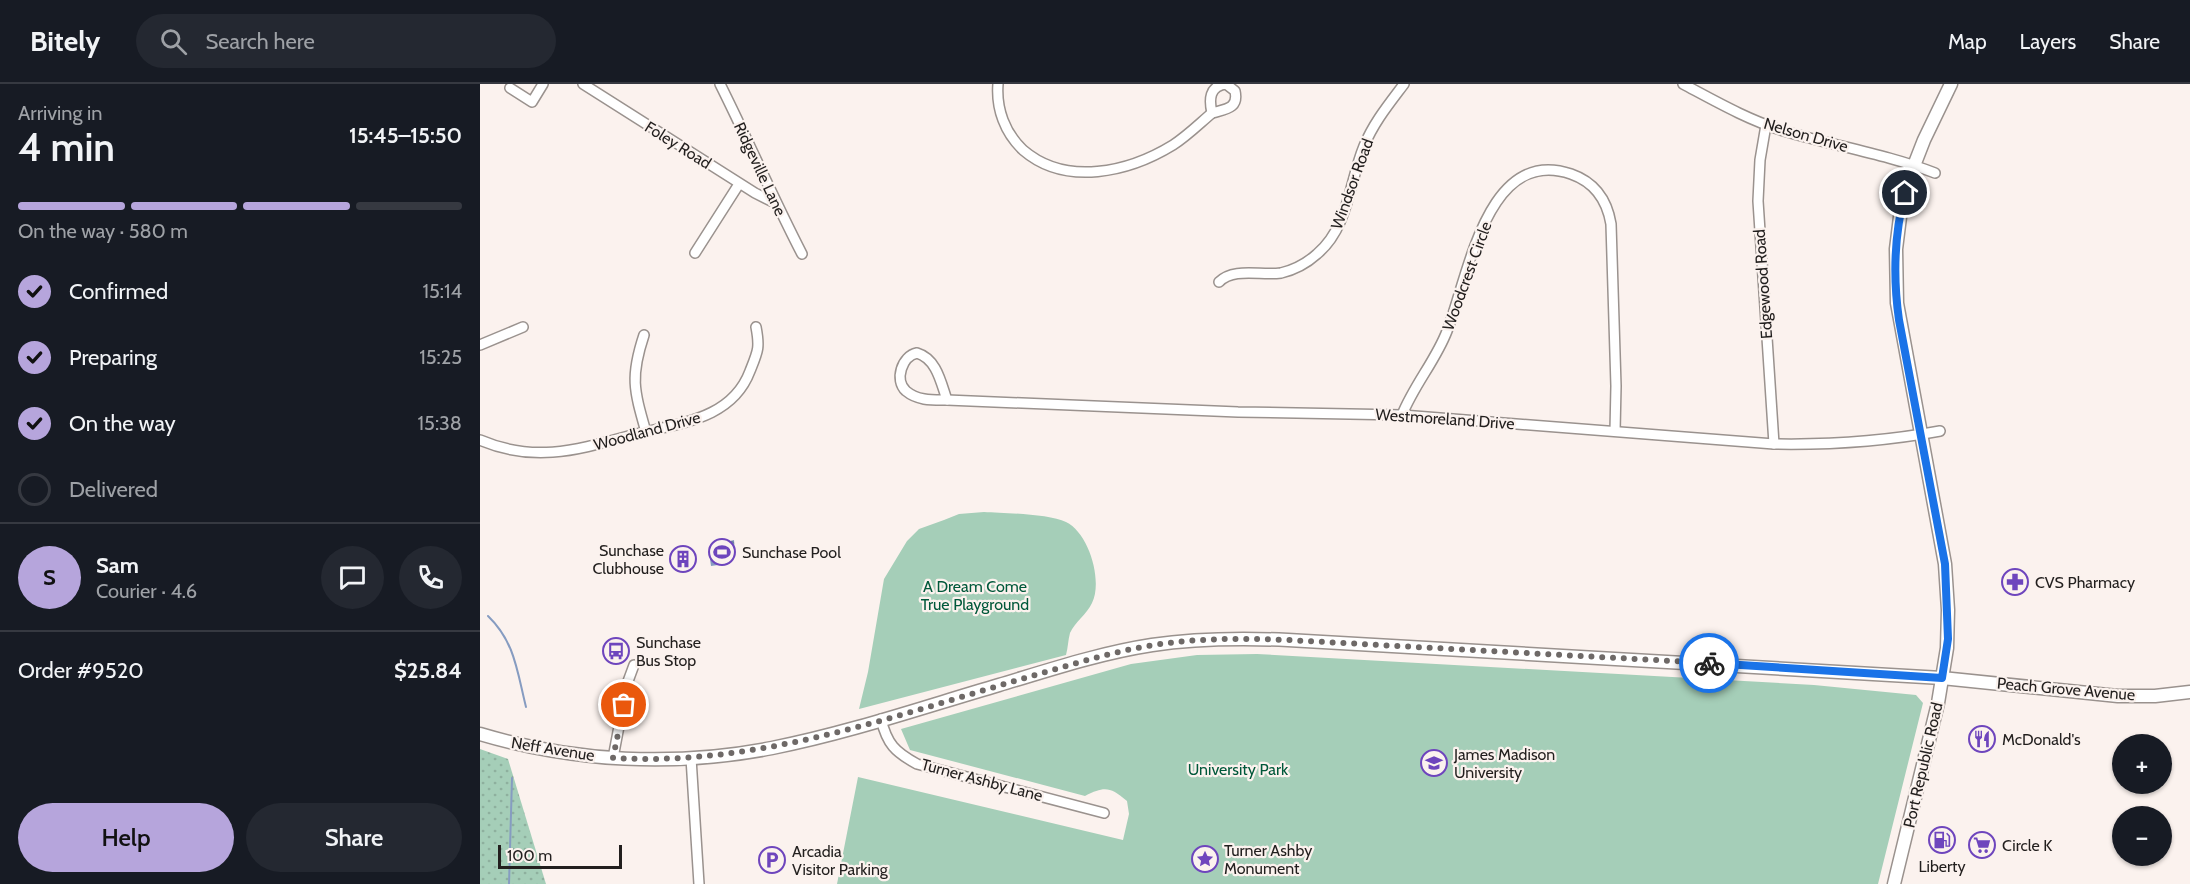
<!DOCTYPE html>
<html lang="en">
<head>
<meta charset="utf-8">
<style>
	:root { --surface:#171b24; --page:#242831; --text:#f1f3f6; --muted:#9ea1a6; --line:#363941; --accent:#b6a5dc }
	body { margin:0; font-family:Cabin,sans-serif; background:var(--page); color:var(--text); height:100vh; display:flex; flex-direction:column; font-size:22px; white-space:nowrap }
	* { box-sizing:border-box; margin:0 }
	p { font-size:20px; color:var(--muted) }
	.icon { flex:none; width:33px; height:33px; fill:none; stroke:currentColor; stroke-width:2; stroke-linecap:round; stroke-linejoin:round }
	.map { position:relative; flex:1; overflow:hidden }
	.drawer { display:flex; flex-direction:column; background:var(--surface); width:480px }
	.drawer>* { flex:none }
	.controls { position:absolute; left:1632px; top:650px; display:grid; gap:12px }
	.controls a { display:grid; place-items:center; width:60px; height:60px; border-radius:50%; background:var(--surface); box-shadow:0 2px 4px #0004; font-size:30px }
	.scale { position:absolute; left:18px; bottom:15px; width:124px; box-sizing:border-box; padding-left:6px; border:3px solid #221f1e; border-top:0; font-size:16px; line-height:21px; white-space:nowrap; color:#221f1e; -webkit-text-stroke:4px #fbf2ee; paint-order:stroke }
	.pin { position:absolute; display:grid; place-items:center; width:51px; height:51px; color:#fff; margin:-26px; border:3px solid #fff; border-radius:50%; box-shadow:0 2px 6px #0007 }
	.courier { position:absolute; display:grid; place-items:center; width:60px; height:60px; margin:-30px; border:4px solid #1a73e8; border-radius:50%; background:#fff; color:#222; box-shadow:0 2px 8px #0007 }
	.summary em { font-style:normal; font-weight:600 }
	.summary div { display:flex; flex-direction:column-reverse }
	.summary { display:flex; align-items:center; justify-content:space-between; height:102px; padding:0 18px }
	h1 { font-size:39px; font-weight:600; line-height:45px }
	.bar { display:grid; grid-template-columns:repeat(4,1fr); gap:9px 6px; align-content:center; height:72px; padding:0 18px }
	.bar i { height:8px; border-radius:4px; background:var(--line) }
	.bar .current { background:var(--accent) }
	.bar p { grid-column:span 4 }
	.line { display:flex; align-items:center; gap:15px; padding:0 18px; border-top:2px solid var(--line) }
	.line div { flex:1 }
	.round { display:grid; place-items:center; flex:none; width:63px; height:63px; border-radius:32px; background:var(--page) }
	ol { padding:0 18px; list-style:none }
	li { display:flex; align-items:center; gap:18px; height:66px }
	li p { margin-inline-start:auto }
	li .icon { padding:6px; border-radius:50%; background:var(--accent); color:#111; stroke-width:4 }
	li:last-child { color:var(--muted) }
	li i { width:33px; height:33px; border:3px solid var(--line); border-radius:50% }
	.cta { display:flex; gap:12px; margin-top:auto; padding:12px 18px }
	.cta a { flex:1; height:69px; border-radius:36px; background:var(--accent); color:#111; font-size:24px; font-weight:600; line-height:69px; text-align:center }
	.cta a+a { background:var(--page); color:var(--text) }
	header { display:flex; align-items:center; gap:36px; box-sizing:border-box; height:84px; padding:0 30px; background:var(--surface); border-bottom:2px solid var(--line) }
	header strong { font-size:28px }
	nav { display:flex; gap:33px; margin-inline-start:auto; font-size:21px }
	.search { width:420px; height:54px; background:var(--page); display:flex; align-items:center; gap:15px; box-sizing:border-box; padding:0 21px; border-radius:33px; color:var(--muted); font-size:22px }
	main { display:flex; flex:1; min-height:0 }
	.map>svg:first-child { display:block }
</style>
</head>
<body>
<header>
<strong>Bitely</strong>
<div class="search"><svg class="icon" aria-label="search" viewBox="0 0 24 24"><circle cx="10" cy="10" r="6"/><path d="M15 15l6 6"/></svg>Search here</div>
<nav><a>Map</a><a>Layers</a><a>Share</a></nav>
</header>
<main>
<section class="drawer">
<div class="summary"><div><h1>4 min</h1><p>Arriving in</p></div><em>15:45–15:50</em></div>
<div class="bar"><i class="current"></i><i class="current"></i><i class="current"></i><i></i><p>On the way · 580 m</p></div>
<ol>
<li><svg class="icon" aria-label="check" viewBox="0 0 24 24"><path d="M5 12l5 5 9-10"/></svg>Confirmed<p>15:14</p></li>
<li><svg class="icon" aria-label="check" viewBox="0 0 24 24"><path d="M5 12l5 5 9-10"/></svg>Preparing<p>15:25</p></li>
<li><svg class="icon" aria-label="check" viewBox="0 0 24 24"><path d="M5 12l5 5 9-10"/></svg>On the way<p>15:38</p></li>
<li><i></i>Delivered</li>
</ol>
<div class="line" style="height:108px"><b class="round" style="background:var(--accent);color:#111">S</b><div><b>Sam</b><p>Courier · 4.6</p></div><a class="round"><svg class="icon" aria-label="chat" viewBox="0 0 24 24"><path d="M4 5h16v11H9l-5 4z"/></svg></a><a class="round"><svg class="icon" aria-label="phone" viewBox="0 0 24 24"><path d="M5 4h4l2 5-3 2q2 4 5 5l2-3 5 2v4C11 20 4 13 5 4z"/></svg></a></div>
<div class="line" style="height:78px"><div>Order #9520</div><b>$25.84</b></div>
<div class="cta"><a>Help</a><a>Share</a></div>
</section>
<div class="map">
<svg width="1710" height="800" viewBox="0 0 1710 800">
	<defs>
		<pattern id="grass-dots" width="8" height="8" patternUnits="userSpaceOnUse" patternTransform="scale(1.5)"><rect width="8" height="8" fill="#a5ceb8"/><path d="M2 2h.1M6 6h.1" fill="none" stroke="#8eb09e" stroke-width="1.8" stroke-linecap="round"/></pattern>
		<pattern id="water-waves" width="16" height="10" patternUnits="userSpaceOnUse" patternTransform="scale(1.5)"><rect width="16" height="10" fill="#869cc1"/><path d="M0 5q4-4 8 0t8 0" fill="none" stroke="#6d7f9c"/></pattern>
	</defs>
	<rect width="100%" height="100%" fill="#fbf2ee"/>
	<polygon fill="url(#grass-dots)" points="0,665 28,675 66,800 0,800"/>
	<g fill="#a5ceb8">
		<path d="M504 428C524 429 569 430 586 438 609 449 623 497 612 519 607 530 595 538 590 549 588 556 588 564 586 571L379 625 388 588 404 495 427 457 439 445 464 436 479 430Z"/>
		<path d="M777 570 1334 601 1436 611 1443 619 1398 800H357L378 693 643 756 649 730 647 717C630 703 625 702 605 712L430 666 421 645 651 580 717 571Z"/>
	</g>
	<path fill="url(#water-waves)" d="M254 456 255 469 238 481 231 482 229 468C238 466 243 458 254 456Z"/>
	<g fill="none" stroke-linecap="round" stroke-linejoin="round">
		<g stroke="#869cc1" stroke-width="2">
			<path d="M8 532C35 558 37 587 46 623"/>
			<polyline points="29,800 32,694"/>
		</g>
		<defs>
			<g id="minor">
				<polyline points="103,0 275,109 295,119"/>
				<path d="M240 0C268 56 293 114 322 170"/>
				<path d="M518 0C516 25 525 49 543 66 586 103 649 88 693 61 707 52 719 40 732 29"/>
				<path d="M746 0 755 7C759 25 745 25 732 29 729 16 729 2 746 0Z"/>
				<path d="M1203 0C1235 17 1268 36 1304 47 1354 62 1406 70 1455 89"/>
				<polyline points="30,4 52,18 63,0"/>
				<polyline points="1286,41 1280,76 1278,117 1294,360"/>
				<polyline points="215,169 259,100"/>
				<path d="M739 198C754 183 781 192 801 189 814 186 827 179 837 170 869 143 869 98 884 62 894 38 909 20 924 0"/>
				<path d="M164 251C150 293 154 306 166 348"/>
				<polyline points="0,261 43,243"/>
				<path d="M437 269C457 275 461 299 467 316 453 316 438 317 426 307 414 296 422 272 437 269Z"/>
				<path d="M467 316 758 328 922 331 1294 360C1349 361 1406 357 1460 347"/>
				<path d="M922 331C934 301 956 276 967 247 988 195 1006 61 1091 90 1114 98 1127 116 1131 140L1136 302 1135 347"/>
				<path d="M0 356C56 380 100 365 156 350 200 339 252 335 270 287 278 267 280 264 276 243"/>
				<path d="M401 635C407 660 415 668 437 680L624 729"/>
				<polyline points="133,674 147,600 154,581"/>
				<polyline points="211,674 219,800"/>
			</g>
			<g id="major">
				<path d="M0 650C94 678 195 683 292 664 368 649 444 623 519 601 569 586 620 569 672 561 718 554 762 554 808 556L1462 594 1638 612H1675L1710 608"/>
				<polyline points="1414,800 1458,619 1467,564 1468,526 1465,480 1417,219 1416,165 1420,133 1428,97 1444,56 1471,0"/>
			</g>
		</defs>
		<use href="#minor" stroke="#9a928e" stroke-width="12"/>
		<use href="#major" stroke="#9a928e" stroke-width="15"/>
		<use href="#minor" stroke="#fff" stroke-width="9"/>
		<use href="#major" stroke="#fff" stroke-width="12"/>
	</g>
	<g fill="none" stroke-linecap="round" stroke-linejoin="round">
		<path stroke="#6e6967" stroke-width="6" stroke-dasharray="0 10.8" d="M144 621 133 674C281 683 422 629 562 589 597 579 632 568 668 562 715 554 761 554 808 556L1229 579"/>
		<path stroke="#1a73e8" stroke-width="8" d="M1229 579 1462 594 1468 555 1465 480 1419 236C1413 194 1414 151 1425 109"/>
	</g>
	<defs>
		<symbol id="stadium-ring" viewBox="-11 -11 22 22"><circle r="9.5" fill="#fbf2ee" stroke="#6e45bd" stroke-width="1.5"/><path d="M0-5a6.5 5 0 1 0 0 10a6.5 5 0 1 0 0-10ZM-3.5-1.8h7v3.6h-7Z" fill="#6e45bd"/></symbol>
		<symbol id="building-ring" viewBox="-11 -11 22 22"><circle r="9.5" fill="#fbf2ee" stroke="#6e45bd" stroke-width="1.5"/><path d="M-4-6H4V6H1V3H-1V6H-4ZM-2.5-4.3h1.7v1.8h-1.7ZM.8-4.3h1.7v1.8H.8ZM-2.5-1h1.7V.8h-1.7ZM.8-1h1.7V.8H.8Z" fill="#6e45bd"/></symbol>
		<symbol id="pharmacy-ring" viewBox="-11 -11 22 22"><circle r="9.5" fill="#fbf2ee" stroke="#6e45bd" stroke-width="1.5"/><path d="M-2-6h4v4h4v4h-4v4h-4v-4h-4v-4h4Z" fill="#6e45bd"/></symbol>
		<symbol id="bus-ring" viewBox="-11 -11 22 22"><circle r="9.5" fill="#fbf2ee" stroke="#6e45bd" stroke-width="1.5"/><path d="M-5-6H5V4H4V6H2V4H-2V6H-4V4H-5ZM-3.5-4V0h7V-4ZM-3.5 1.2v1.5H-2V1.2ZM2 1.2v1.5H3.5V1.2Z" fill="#6e45bd"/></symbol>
		<symbol id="restaurant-ring" viewBox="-11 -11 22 22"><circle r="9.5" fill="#fbf2ee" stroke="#6e45bd" stroke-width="1.5"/><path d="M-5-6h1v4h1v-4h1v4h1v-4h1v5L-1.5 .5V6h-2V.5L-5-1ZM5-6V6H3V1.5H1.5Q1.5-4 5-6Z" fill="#6e45bd"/></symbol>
		<symbol id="university-ring" viewBox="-11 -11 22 22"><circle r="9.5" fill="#fbf2ee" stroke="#6e45bd" stroke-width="1.5"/><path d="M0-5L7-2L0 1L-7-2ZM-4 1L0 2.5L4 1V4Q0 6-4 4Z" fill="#6e45bd"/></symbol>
		<symbol id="fuel-ring" viewBox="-11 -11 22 22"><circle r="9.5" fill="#fbf2ee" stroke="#6e45bd" stroke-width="1.5"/><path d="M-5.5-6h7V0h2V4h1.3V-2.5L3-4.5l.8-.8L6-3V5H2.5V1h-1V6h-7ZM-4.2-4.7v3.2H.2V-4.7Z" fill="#6e45bd"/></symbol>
		<symbol id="supermarket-ring" viewBox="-11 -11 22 22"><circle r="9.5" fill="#fbf2ee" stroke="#6e45bd" stroke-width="1.5"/><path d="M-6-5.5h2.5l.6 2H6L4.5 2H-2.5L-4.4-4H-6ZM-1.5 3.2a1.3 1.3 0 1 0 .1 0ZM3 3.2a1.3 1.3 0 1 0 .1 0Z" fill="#6e45bd"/></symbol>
		<symbol id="sight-ring" viewBox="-11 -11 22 22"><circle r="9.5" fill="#fbf2ee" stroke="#6e45bd" stroke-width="1.5"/><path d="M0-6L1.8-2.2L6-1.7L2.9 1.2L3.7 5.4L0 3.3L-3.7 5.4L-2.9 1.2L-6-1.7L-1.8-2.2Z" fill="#6e45bd"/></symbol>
		<symbol id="parking-ring" viewBox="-11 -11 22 22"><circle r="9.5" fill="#fbf2ee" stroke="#6e45bd" stroke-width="1.5"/><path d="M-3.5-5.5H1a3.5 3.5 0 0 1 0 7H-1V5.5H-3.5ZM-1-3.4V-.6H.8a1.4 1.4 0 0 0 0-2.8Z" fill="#6e45bd"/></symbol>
	</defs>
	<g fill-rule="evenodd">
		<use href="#stadium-ring" x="227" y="453" width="30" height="30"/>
		<use href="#building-ring" x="188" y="460" width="30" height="30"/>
		<use href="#pharmacy-ring" x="1520" y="483" width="30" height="30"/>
		<use href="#bus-ring" x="121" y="552" width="30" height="30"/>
		<use href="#restaurant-ring" x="1487" y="640" width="30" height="30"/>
		<use href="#university-ring" x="939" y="664" width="30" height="30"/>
		<use href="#fuel-ring" x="1447" y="741" width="30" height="30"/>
		<use href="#supermarket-ring" x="1487" y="746" width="30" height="30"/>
		<use href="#sight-ring" x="710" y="760" width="30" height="30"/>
		<use href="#parking-ring" x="277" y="761" width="30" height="30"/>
	</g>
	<g text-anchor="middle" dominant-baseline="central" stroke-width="4.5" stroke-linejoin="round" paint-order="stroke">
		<g font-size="16" fill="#221f1e" stroke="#fbf2ee">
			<text transform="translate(1326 51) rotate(16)">Nelson Drive</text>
			<text transform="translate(198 61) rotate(32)">Foley Road</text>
			<text transform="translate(280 85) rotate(65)">Ridgeville Lane</text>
			<text transform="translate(872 100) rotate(-70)">Windsor Road</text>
			<text transform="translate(987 192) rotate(-70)">Woodcrest Circle</text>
			<text transform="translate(1283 200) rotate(-94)">Edgewood Road</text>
			<text transform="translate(965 335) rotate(4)">Westmoreland Drive</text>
			<text transform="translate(167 347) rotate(-15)">Woodland Drive</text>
			<text transform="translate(1586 605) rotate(5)">Peach Grove Avenue</text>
			<text transform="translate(73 665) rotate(9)">Neff Avenue</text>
			<text transform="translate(1443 681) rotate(-77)">Port Republic Road</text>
			<text transform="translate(502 696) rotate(15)">Turner Ashby Lane</text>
		</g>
		<g font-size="16" fill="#221f1e" stroke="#fbf2ee" text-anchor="start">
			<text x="184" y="466" text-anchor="end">Sunchase<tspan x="184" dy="18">Clubhouse</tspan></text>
			<text x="262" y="468">Sunchase Pool</text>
			<text x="1555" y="498">CVS Pharmacy</text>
			<text x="156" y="558">Sunchase<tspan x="156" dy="18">Bus Stop</tspan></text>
			<text x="1522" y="655">McDonald's</text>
			<text x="974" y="670">James Madison<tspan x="974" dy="18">University</tspan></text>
			<text x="1522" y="761">Circle K</text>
			<text x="744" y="766">Turner Ashby<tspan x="744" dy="18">Monument</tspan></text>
			<text x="312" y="767">Arcadia<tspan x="312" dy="18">Visitor Parking</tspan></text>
			<text x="1462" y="782" text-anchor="middle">Liberty</text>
		</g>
		<g font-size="16" fill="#00583a" stroke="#fbf2ee">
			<text x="495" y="502">A Dream Come<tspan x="495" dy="18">True Playground</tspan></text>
			<text x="758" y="685">University Park</text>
		</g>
	</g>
</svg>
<div class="controls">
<a>+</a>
<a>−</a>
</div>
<div class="scale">100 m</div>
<div class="pin" style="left:144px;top:621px;background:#ea580c"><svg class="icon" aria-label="bag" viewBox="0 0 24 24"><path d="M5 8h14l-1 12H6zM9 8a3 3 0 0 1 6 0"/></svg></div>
<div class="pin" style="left:1425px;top:109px;background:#1f2937"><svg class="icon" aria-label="home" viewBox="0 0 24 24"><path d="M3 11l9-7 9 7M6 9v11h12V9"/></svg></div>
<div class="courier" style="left:1229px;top:579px"><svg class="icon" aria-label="bike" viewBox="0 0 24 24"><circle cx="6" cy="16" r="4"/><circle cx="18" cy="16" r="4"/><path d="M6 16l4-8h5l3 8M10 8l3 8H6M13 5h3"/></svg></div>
</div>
</main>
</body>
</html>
